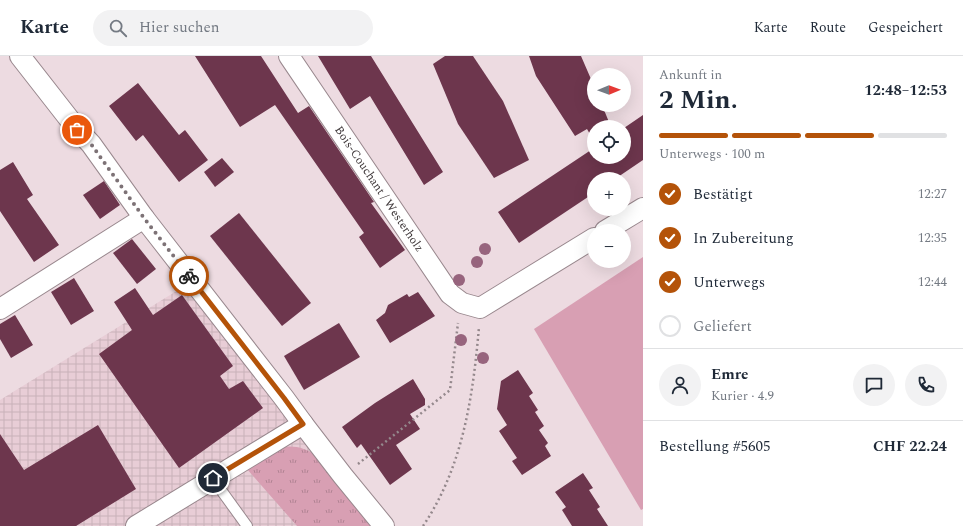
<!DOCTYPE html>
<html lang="de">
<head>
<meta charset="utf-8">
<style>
	:root { --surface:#fff; --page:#f2f2f3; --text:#1f2937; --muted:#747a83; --line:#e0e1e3; --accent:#b45309 }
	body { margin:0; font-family:Spectral,serif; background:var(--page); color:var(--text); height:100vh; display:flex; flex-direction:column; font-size:15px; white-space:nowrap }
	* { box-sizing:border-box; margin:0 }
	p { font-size:13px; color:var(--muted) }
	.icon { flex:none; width:22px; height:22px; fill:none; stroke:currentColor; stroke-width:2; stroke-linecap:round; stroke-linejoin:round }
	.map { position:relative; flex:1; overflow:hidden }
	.side { display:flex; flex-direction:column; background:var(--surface); width:320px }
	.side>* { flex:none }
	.needle { width:26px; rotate:89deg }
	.buttons { position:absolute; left:587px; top:12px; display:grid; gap:8px }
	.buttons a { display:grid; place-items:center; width:44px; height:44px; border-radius:50%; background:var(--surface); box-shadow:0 4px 16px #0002; font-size:20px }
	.pin { position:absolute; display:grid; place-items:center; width:34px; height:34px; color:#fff; margin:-17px; border:2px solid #fff; border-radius:50%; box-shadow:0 1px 4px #0007 }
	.courier { position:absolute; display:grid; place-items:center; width:40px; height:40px; margin:-20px; border:3px solid #b45309; border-radius:50%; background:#fff; color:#222; box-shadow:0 1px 5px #0007 }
	.headline em { font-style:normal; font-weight:700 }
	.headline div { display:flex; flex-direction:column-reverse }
	.headline { display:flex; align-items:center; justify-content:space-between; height:68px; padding:0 16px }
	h1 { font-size:26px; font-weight:700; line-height:30px }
	.bar { display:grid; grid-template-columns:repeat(4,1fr); gap:6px 4px; align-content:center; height:48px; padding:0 16px }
	.bar i { height:5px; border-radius:3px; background:var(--line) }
	.bar .on { background:var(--accent) }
	.bar p { grid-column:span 4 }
	.line { display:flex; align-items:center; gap:10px; padding:0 16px; border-top:1px solid var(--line) }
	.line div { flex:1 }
	.round { display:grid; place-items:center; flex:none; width:42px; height:42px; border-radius:21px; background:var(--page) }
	ol { padding:0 16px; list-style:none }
	li { display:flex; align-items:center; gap:12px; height:44px }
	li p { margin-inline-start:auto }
	li .icon { padding:4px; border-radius:50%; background:var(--accent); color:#fff; stroke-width:4 }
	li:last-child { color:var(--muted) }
	li i { width:22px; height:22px; border:2px solid var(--line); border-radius:50% }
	header { display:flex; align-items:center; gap:24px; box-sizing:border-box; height:56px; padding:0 20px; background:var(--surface); border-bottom:1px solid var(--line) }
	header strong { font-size:19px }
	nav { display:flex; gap:22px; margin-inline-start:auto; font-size:14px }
	.search { width:280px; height:36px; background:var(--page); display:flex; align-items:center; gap:10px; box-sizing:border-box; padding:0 14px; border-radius:22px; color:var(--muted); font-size:15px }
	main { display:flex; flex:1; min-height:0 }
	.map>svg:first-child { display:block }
</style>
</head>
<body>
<header>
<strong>Karte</strong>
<div class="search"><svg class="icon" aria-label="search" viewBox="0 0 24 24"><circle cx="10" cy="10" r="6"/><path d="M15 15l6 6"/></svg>Hier suchen</div>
<nav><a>Karte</a><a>Route</a><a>Gespeichert</a></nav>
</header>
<main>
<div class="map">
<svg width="643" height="470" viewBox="0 0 643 470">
	<defs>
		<pattern id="industrial-grid" width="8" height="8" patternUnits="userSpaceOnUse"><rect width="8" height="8" fill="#e8cdd6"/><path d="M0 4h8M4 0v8" fill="none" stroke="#c8b1b9"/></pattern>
		<pattern id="grass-tufts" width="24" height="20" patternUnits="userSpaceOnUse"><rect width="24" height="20" fill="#d89fb3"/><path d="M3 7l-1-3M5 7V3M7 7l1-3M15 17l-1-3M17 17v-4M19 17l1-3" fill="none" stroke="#b18393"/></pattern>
	</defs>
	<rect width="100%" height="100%" fill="#eddbe1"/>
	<polygon fill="url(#industrial-grid)" points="183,231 343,420 385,470 0,470 0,344"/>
	<path fill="url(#grass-tufts)" d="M282 391C295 389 306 392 317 400L371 470H297L246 412Z"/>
	<polygon fill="#d89fb3" points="643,201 643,453 641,454 534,273"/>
	<g fill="#6d364d">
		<polygon points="195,0 261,0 298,57 309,50 374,146 371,147 405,194 380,212 359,181 364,177 275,49 240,71"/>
		<polygon points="318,0 371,0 443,116 424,129 370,40 350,53"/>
		<polygon points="445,0 473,0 503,45 529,104 494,122 458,68 433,8"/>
		<polygon points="529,0 581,0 594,30 594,49 602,49 611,71 594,71 594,85 587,73 575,80 536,20"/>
		<polygon points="138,27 179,79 185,74 208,104 179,126 143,79 136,85 109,50"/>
		<polygon points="643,59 643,104 615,123 594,123 594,137 519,187 498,156 594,92 594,101 624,101 624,72"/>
		<polygon points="222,102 234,116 215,131 204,116"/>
		<polygon points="13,106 33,139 27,143 59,189 34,206 0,155 0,114"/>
		<polygon points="104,125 120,149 100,163 83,139"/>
		<polygon points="239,157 311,247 282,270 210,180"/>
		<polygon points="132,183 156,213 137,228 113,197"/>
		<polygon points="74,222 94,255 71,269 51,236"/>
		<polygon points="135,232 153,259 182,239 233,310 220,320 229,333 243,325 263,352 179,412 99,298 132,274 114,246"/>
		<polygon points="418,236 435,260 390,287 376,264 385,257 388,249 407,238 409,241"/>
		<polygon points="15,259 33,289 11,302 0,283 0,268"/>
		<polygon points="339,267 360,301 304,334 284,300"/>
		<polygon points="518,314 533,337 529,340 538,354 535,356 544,370 539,374 548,387 545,390 551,400 522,419 512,405 517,402 499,375 507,369 497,353 501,325"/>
		<polygon points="413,323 425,343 425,349 410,358 420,373 396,389 412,413 390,429 361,388 357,392 342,371 375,347"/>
		<polygon points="98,369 136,433 76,470 0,470 0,378 24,414"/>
		<polygon points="583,417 593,432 589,434 600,451 597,453 608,470 572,470 562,454 566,451 555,436"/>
	</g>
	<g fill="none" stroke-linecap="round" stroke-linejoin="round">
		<defs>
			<polyline id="lane" points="213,423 247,470"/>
			<g id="street">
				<polyline points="20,0 77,73 91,88 144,162 284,342 303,368 343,420 384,470"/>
				<polyline points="289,0 450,238 462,247 480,252 594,182"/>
				<polyline points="605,175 643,152"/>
				<polyline points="0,253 144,162"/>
				<polyline points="136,470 303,368"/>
			</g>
		</defs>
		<use href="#lane" stroke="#99888e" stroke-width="12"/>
		<use href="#street" stroke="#99888e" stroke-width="22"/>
		<g stroke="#94888c" stroke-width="2.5" stroke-dasharray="2 3" stroke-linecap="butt">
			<polyline points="358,408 450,334 458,267"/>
			<path d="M423 470C463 411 473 340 479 271"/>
		</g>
		<use href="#lane" stroke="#fff" stroke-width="10"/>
		<use href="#street" stroke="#fff" stroke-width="20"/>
	</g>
	<g fill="#97647d">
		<circle cx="485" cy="193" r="6"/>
		<circle cx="477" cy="206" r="6"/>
		<circle cx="459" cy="224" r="6"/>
		<circle cx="461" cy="284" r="6"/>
		<circle cx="483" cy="302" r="6"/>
	</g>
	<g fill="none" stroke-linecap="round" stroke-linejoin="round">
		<polyline stroke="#7d7276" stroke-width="4" stroke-dasharray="0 7.2" points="77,74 91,88 144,162 189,220"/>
		<polyline stroke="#b45309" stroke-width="5" points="189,220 284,342 303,368 213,422"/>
	</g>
	<g text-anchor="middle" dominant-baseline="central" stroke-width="4" stroke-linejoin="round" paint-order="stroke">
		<g font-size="12" fill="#413a3c" stroke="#fff">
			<text transform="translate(379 133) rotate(56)">Bois-Couchant / Westerholz</text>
		</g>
	</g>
</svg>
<div class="buttons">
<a><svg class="needle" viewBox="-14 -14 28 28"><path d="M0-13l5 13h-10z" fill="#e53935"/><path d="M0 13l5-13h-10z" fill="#747a83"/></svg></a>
<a><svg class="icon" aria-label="locate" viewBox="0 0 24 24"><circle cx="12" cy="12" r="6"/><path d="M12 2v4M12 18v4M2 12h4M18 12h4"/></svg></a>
<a>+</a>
<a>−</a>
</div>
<div class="pin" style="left:77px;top:74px;background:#ea580c"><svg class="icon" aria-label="bag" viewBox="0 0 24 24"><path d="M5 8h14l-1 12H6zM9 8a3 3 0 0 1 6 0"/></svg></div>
<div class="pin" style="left:213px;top:422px;background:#1f2937"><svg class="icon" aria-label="home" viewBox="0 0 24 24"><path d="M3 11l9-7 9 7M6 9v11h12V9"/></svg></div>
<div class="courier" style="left:189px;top:220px"><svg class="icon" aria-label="bike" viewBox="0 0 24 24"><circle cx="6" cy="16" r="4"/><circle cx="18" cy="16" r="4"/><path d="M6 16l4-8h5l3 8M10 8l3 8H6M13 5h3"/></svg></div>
</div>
<section class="side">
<div class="headline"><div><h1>2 Min.</h1><p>Ankunft in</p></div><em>12:48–12:53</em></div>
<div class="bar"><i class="on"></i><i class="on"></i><i class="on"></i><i></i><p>Unterwegs · 100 m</p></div>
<ol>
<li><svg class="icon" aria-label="check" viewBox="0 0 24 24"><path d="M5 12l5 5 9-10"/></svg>Bestätigt<p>12:27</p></li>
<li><svg class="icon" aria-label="check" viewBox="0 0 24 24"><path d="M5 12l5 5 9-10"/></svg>In Zubereitung<p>12:35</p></li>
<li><svg class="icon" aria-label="check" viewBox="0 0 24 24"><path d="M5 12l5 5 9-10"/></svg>Unterwegs<p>12:44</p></li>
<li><i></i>Geliefert</li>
</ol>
<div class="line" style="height:72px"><a class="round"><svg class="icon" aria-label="person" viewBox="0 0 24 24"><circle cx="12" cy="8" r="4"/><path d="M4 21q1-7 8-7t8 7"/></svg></a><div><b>Emre</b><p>Kurier · 4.9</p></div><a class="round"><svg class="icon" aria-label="chat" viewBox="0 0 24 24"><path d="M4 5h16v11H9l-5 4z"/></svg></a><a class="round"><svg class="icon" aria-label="phone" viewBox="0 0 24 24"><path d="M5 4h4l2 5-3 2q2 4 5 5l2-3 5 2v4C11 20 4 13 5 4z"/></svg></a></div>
<div class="line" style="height:52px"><div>Bestellung #5605</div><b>CHF 22.24</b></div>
</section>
</main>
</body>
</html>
